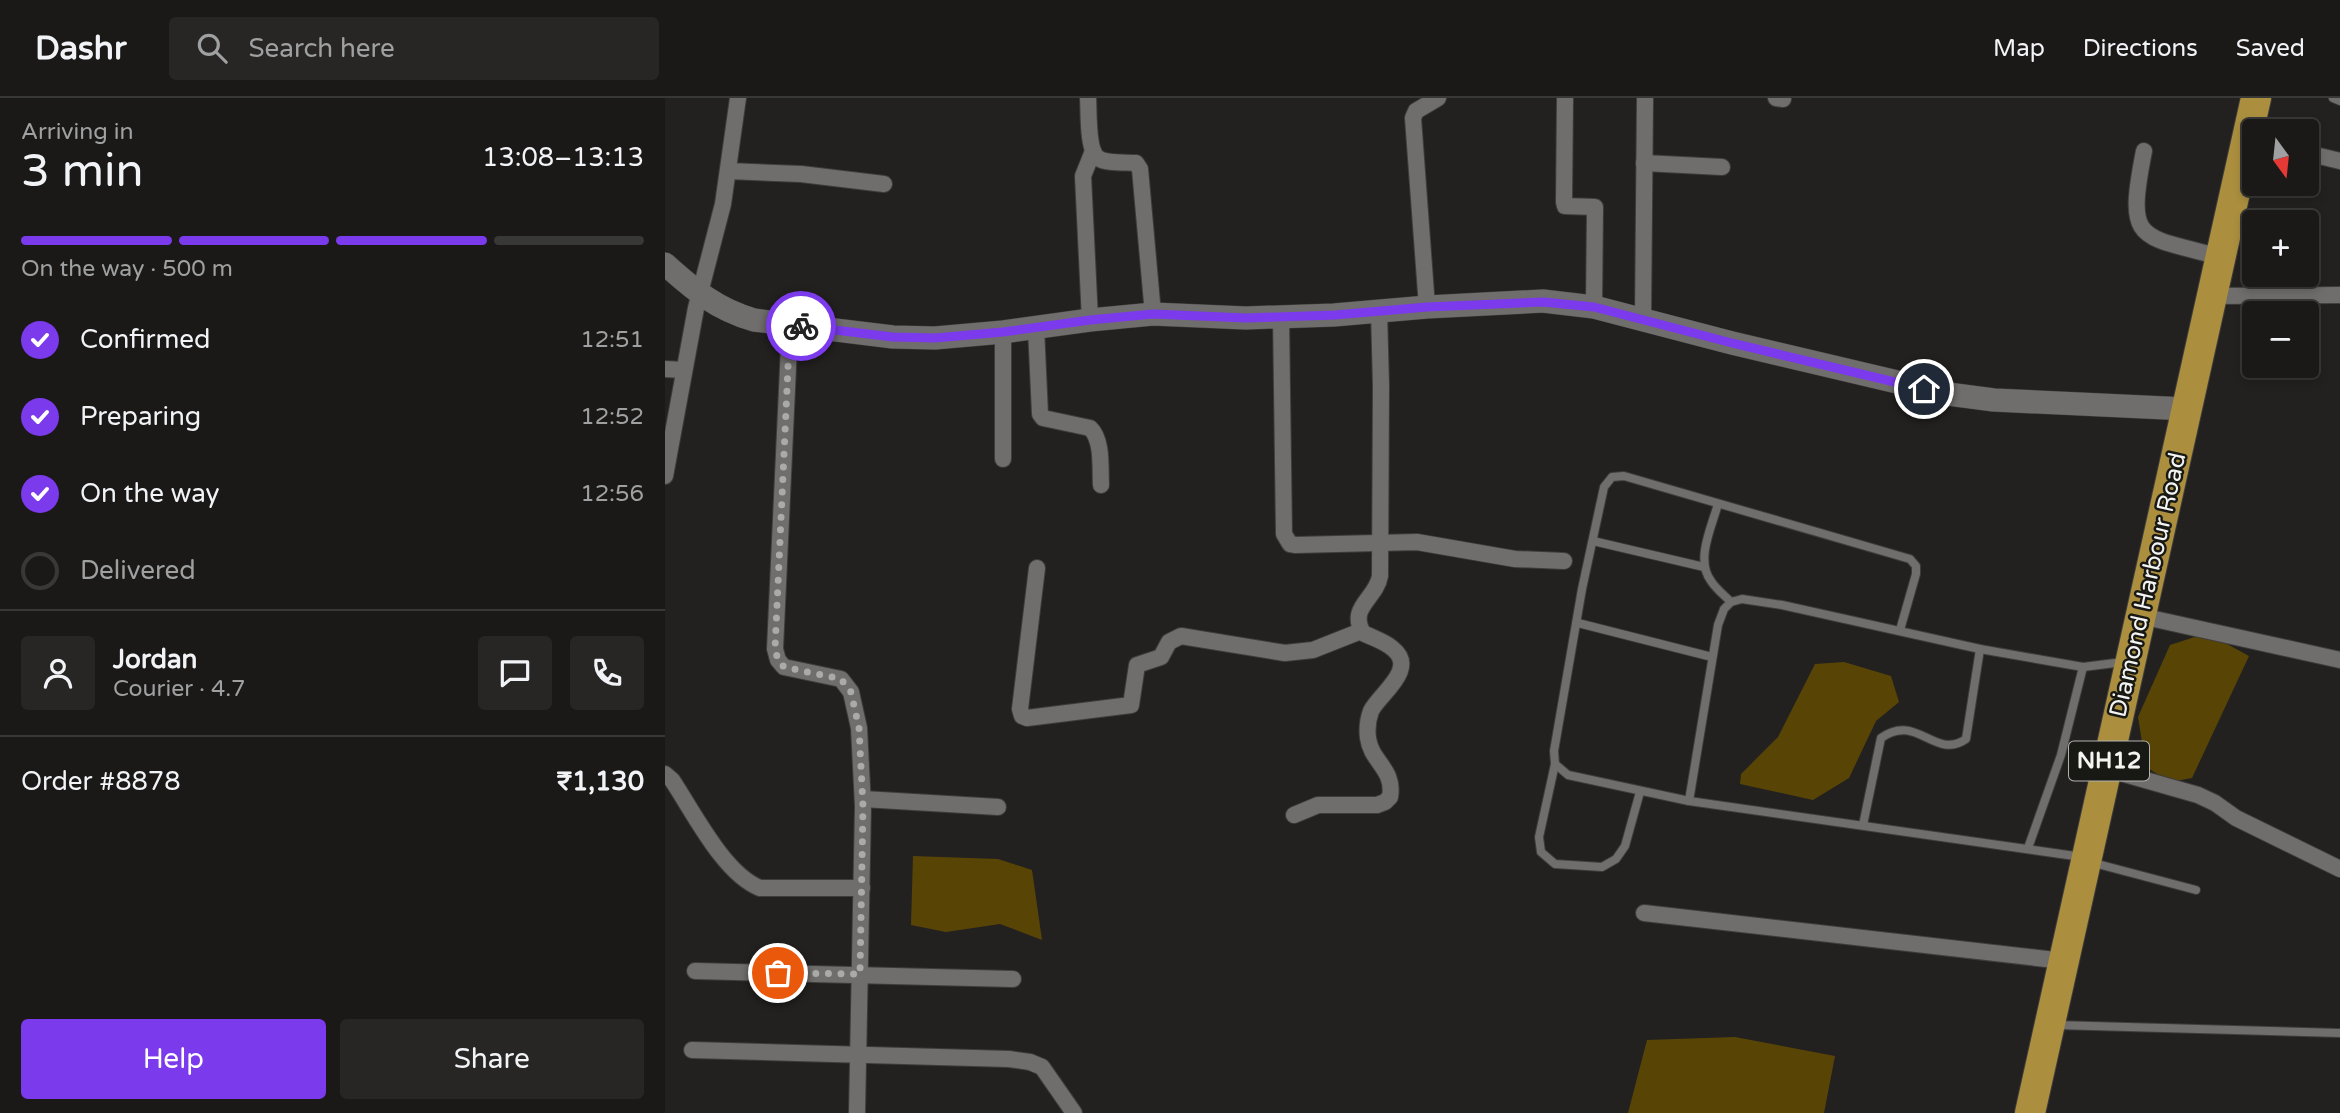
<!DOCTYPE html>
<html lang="en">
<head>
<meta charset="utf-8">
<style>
	:root { --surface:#1a1917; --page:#272624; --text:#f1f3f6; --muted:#9fa0a1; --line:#383836; --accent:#7c3aed }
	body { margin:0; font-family:"Varela Round",sans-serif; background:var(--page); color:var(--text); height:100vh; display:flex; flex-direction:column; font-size:26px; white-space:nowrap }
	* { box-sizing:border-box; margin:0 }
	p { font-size:23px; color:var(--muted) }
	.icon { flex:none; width:38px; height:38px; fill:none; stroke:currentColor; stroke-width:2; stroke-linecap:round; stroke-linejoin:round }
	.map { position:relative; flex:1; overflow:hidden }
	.sheet { display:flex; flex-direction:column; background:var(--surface); width:665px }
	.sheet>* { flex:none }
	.needle { width:46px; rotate:165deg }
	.buttons { position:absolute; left:1577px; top:21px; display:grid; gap:14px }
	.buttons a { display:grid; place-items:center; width:77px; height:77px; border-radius:7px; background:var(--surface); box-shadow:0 4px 10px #0003,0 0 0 2px var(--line); font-size:35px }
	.pin { position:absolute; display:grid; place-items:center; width:60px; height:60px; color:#fff; margin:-30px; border:4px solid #fff; border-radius:50%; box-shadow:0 2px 7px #0007 }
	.courier { position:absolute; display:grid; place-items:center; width:70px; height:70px; margin:-35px; border:5px solid #7c3aed; border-radius:50%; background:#fff; color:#222; box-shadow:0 2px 9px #0007 }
	.headline em { font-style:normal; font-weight:600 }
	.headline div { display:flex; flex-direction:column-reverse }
	.headline { display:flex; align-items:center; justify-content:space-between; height:119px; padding:0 21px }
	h1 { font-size:46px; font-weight:600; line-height:52px }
	.bar { display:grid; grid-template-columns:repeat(4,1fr); gap:10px 7px; align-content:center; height:84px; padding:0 21px }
	.bar i { height:9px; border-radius:5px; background:var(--line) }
	.bar .on { background:var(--accent) }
	.bar p { grid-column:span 4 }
	.line { display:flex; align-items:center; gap:18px; padding:0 21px; border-top:2px solid var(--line) }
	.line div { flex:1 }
	.round { display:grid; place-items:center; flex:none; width:74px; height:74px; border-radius:7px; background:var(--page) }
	ol { padding:0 21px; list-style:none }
	li { display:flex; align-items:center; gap:21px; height:77px }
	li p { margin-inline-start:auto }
	li .icon { padding:7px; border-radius:50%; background:var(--accent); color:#fff; stroke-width:4 }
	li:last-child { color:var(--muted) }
	li i { width:38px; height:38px; border:4px solid var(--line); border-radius:50% }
	.cta { display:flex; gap:14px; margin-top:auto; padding:14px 21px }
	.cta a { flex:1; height:80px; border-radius:7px; background:var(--accent); color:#fff; font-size:28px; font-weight:600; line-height:80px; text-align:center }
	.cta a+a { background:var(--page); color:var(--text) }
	header { display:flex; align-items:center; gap:42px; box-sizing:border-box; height:98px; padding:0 35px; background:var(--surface); border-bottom:2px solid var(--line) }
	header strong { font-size:33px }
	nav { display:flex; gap:38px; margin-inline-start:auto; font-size:24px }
	.search { width:490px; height:63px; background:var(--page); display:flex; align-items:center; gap:18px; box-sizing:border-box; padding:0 24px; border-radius:7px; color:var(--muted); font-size:26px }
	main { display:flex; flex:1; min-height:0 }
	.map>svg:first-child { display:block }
</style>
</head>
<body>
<header>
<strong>Dashr</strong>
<div class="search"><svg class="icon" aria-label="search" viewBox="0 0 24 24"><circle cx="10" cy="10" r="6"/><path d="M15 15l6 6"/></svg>Search here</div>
<nav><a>Map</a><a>Directions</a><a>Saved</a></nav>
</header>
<main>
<section class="sheet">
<div class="headline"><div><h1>3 min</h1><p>Arriving in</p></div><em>13:08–13:13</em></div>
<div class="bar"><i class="on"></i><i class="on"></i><i class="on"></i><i></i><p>On the way · 500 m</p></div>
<ol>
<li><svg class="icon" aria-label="check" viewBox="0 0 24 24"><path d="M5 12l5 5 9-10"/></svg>Confirmed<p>12:51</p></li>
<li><svg class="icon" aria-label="check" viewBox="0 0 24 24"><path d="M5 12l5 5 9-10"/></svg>Preparing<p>12:52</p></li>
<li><svg class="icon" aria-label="check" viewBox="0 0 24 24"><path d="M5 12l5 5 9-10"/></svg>On the way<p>12:56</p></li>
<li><i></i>Delivered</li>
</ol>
<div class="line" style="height:126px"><a class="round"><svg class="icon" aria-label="person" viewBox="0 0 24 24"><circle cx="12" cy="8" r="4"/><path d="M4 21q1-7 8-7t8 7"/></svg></a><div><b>Jordan</b><p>Courier · 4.7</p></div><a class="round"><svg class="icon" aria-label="chat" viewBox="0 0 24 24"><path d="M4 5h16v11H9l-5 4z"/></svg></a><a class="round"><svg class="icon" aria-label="phone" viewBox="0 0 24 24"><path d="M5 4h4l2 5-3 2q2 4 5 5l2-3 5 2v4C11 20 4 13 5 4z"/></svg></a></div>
<div class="line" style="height:91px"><div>Order #8878</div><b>₹1,130</b></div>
<div class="cta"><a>Help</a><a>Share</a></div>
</section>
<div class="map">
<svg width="1675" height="1015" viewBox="0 0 1675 1015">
	<rect width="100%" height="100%" fill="#22211f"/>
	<g fill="#584506">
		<polygon points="1542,535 1584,558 1527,680 1505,684 1481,669 1473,619 1505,547"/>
		<polygon points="1179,564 1226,578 1234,604 1211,623 1184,680 1148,702 1075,686 1076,676 1113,639 1150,566"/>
		<polygon points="248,758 333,761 367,772 377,842 335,826 281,834 246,827"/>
		<polygon points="1070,939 1170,958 1159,1015 963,1015 982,942"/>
	</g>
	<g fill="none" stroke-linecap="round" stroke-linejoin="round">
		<defs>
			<g id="lane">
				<polyline points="1668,0 1675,3"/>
				<path d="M1053 406C1047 428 1030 462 1046 483 1051 491 1059 497 1066 504"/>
				<polyline points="928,443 1039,469"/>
				<polyline points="913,525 1047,559"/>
				<polyline points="1235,532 1251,476 1251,468 1245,461 959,378 947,379 939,389 917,491 889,653 890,666 903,677 1024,703 1417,759"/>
				<polyline points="890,666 874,739 876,754 890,766 937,769 951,761 960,748 975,694"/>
				<polyline points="1024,703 1053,527 1059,511 1066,504 1077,501 1117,507 1315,551 1418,569 1458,564"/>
				<path d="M1198 727 1216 640C1252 614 1270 663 1301 641L1315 551"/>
				<polyline points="1363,750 1396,657 1418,569"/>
				<polyline points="1425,764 1531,792"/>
				<polyline points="1391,927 1675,935"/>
			</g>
			<g id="street">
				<path d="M423 0C424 13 422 52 433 60 441 66 461 64 471 65L475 71 488 216"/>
				<polyline points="900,0 899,104 900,108 930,109 929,209"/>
				<polyline points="1111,0 1118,1"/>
				<path d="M1479 53C1461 145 1472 137 1556 159"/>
				<polyline points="1642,55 1675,63"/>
				<polyline points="979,65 1057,69"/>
				<polyline points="63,73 136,76 219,86"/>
				<polyline points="1547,198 1675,197"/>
				<polyline points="762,209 748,20 751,13 773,0"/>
				<polyline points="616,218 619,436 625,446 631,447 752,444 850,461 899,463"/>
				<polyline points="978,221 980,0"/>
				<polyline points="425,222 418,78 428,53"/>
				<polyline points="125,226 110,551 113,562 119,569 176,581 186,594 194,630 198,708 192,1015"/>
				<path d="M371 230 375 316 378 320 425 330C438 342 435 370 436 387"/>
				<polyline points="0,271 18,272"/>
				<polyline points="338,361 338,234"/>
				<polyline points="0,378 31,210 58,106 73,0"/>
				<polyline points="372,470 355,611 357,618 362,620 466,607 472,567 496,559 504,544 516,538 620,555 648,552 696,533"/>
				<polyline points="1476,518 1675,562"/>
				<polyline points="1442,671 1533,697 1550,705 1571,720 1675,771"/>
				<path d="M0 676 7 682C29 715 59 776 95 790H197"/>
				<polyline points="198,701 333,709"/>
				<path d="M629 717 653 707H712L720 704 725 699C730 671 706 664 703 640 702 632 703 621 706 613 714 596 754 571 727 550 719 543 708 540 698 535 683 509 711 501 715 478L716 288 714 213"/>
				<polyline points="979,815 1399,863"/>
				<polyline points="30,873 348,881"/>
				<polyline points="27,952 344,961 365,964 377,969 409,1015"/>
			</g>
			<path id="secondary" d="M0 166C29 192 51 211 89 222L228 239 270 240 338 234 425 222 488 216 581 220 669 217 762 209 878 203 929 209 1067 245 1283 296 1329 302 1522 311"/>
			<polyline id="highway" points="1365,1015 1591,0"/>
		</defs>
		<use href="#lane" stroke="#3e3d3c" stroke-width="10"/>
		<use href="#street" stroke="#3e3d3c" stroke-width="18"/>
		<use href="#secondary" stroke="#3e3d3c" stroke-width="24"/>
		<use href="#highway" stroke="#3e3d3c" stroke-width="32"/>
		<use href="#lane" stroke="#6f6e6c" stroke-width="8"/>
		<use href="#street" stroke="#6f6e6c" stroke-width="16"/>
		<use href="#secondary" stroke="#6f6e6c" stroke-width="23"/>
		<use href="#highway" stroke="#ab8f3f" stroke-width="30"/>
	</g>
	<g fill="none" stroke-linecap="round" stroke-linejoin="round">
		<polyline stroke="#aaaaa8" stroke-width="7" stroke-dasharray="0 12.6" points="113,875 195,876 198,708 194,630 186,594 176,581 119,569 113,562 110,551 125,226 136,228"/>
		<polyline stroke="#7c3aed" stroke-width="9" points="136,228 228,239 270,240 338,234 425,222 488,216 581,220 670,217 762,209 878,204 929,209 1067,245 1259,291"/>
	</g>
	<g text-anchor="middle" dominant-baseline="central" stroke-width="5" stroke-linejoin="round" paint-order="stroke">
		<rect fill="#181815" stroke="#b1b1af" stroke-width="2" x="1404" y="643.5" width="80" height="39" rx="5"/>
		<g font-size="23" font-weight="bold" fill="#f3f3f1">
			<text x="1444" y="663">NH12</text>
		</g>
		<g font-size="24" fill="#f3f3f1" stroke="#181815">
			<text transform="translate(1483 487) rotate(-77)">Diamond Harbour Road</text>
		</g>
	</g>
</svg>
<div class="buttons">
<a><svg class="needle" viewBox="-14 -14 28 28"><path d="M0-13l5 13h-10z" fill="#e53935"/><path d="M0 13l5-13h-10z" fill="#9fa0a1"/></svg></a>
<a>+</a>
<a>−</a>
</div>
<div class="pin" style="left:113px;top:875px;background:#ea580c"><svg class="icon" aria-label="bag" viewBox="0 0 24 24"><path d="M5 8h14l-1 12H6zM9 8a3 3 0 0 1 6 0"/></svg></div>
<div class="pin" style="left:1259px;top:291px;background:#1f2937"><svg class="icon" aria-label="home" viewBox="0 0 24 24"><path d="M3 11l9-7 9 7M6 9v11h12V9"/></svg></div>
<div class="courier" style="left:136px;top:228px"><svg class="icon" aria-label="bike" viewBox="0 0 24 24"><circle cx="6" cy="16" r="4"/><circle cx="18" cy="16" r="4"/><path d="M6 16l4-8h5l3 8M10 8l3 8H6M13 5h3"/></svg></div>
</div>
</main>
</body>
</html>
